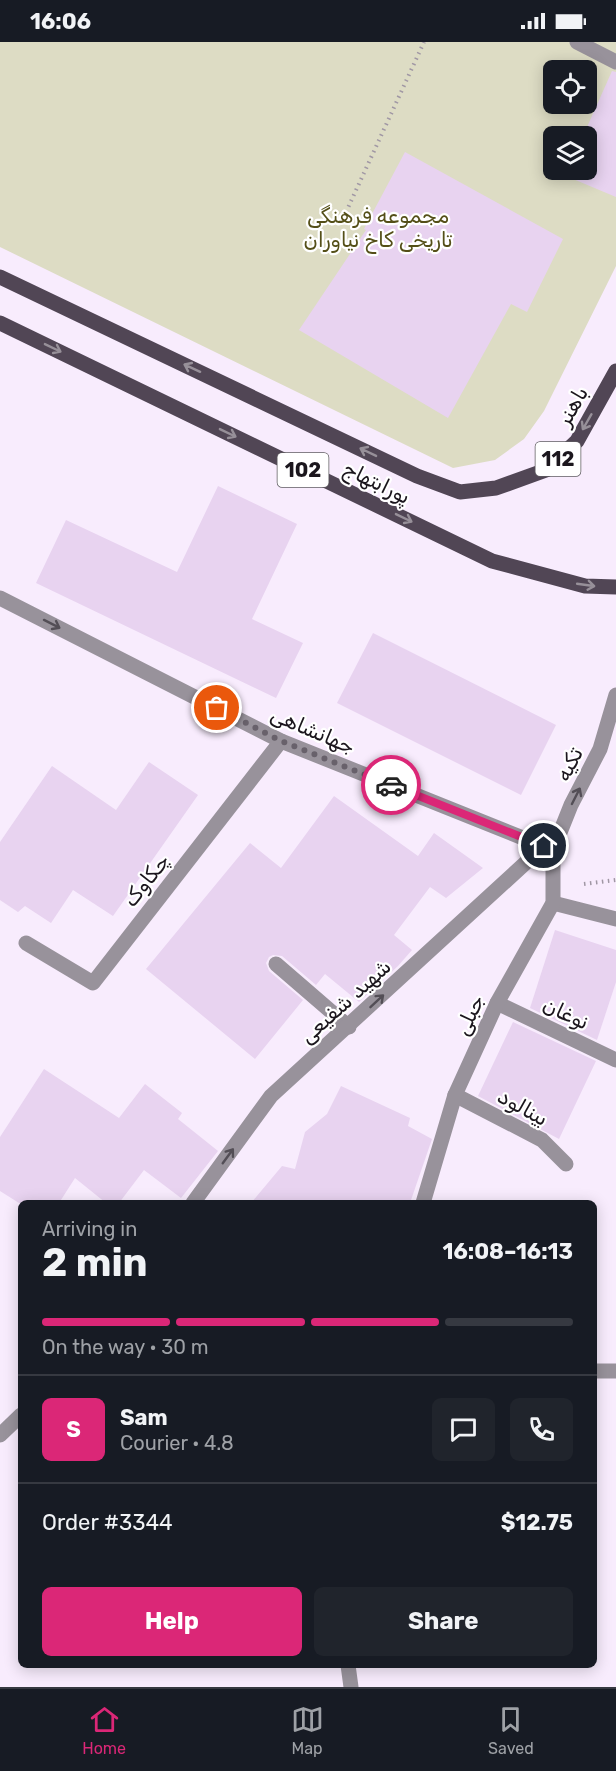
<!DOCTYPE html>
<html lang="en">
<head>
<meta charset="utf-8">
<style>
	:root { --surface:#171b24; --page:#20242c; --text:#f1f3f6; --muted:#9ea1a6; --line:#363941; --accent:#db2777 }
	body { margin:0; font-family:Rubik,Vazirmatn,sans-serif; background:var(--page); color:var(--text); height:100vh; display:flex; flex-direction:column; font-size:22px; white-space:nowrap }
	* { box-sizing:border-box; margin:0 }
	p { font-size:20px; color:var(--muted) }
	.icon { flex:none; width:33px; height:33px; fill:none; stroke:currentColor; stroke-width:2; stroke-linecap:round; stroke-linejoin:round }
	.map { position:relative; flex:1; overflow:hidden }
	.sheet { position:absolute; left:18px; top:1158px; width:579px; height:468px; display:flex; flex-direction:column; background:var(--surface); border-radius:9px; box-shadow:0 3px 15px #0003 }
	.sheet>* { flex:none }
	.controls { position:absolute; left:543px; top:18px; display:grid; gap:12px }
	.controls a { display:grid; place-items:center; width:54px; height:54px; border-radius:9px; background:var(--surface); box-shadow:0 3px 15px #0003; font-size:30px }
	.pin { position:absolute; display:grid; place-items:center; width:51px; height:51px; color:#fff; margin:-26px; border:3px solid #fff; border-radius:50%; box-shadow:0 2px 6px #0007 }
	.courier { position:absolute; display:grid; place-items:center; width:60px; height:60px; margin:-30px; border:4px solid #db2777; border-radius:50%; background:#fff; color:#222; box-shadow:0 2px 8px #0007 }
	.headline em { font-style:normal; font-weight:700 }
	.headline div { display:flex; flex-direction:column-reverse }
	.headline { display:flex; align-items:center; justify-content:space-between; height:102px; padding:0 24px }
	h1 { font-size:39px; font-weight:700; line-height:45px }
	.bar { display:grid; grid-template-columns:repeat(4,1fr); gap:9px 6px; align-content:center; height:72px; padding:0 24px }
	.bar i { height:8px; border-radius:4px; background:var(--line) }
	.bar .current { background:var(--accent) }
	.bar p { grid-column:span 4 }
	.line { display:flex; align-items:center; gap:15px; padding:0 24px; border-top:2px solid var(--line) }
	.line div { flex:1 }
	.round { display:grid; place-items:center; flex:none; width:63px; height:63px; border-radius:9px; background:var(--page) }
	.button { display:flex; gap:12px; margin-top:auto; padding:12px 24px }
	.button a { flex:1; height:69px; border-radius:9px; background:var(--accent); color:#fff; font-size:24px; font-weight:700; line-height:69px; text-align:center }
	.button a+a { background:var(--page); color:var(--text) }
	.status { display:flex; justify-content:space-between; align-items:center; height:42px; padding:0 30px; background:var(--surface); direction:ltr }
	.status svg { height:16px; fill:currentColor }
	.dock { display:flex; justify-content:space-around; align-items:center; height:84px; border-top:2px solid var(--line); background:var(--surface); font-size:16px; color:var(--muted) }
	.dock a { display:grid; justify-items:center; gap:3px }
	.dock .current { color:var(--accent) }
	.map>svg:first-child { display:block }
</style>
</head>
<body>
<div class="status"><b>16:06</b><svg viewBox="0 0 49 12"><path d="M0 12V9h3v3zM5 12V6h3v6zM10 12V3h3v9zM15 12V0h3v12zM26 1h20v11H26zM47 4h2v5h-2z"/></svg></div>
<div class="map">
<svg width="616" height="1645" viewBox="0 0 616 1645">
	<rect width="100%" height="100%" fill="#f8ecfd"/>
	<path fill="#dddcc4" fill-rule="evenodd" d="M0 0H616V224L544 369 524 397 495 418 453 426 0 205ZM554 28H586V62H554ZM554 94H586V128H554Z"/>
	<g fill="#e8d3f0">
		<polygon points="612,29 616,30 616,155 566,134 569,128 586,128 586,94 583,94"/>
		<polygon points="405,110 563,197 527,270 511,262 448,376 299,288 366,188 364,187"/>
		<polygon points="218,444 297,482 252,577 303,601 276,656 36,541 66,478 177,530"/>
		<polygon points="373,591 556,683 521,753 337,661"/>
		<polygon points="149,720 198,753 113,874 73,848 51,881 25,864 18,870 0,858 0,800 52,724 116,768"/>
		<polygon points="334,754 418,814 434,791 483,826 446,856 430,845 394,893 412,908 398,924 359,960 325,932 316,943 282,914 273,913 269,915 266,921 269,929 303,958 255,1017 146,927 250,801 281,826"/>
		<polygon points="555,888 616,908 616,940 597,998 530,966"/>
		<polygon points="513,980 596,1019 559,1097 478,1054"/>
		<polygon points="44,1027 119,1076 145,1042 182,1071 178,1077 218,1109 181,1156 144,1128 119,1161 106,1161 75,1136 59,1161 19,1161 0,1149 0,1095"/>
		<polygon points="341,1044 410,1076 408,1084 432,1097 410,1161 251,1161 282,1124 295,1127 305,1090 327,1072"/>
	</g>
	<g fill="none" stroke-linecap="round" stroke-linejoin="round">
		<g stroke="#a097a4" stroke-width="4" stroke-dasharray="1.5 4.5" stroke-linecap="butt">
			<polyline points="341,181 424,0"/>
			<polyline points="584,842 616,838"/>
		</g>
		<g stroke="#98929b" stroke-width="15">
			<polyline points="577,0 616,20"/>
			<polyline points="0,556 281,699 553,808"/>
			<polyline points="553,861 616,877"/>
			<polyline points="26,901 93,941 281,699"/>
			<polyline points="276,922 349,985"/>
			<polyline points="497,961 616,1018"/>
			<polyline points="455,1053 542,1098 566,1122"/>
			<polyline points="193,1161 271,1054 544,804"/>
			<polyline points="423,1161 455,1053 497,961 553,861 553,808 571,763 600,707 616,653"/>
			<polyline points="594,1329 616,1329"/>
			<polyline points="0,1393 21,1373"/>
			<polyline points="348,1623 351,1645"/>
		</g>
		<g stroke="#514655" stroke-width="15">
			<polyline points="0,235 417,434 460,450 496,446 546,428 577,399 616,329"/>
			<polyline points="0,281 492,519 585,544 616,545"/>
		</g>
	</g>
	<defs><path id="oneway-shaft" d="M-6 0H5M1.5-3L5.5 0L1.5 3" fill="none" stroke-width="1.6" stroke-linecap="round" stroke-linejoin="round" transform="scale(1.5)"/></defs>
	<g stroke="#979099">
		<use href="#oneway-shaft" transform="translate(53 306) rotate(26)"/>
		<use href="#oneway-shaft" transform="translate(192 326) rotate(-155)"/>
		<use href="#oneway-shaft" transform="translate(587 380) rotate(120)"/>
		<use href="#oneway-shaft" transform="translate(228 391) rotate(26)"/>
		<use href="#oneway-shaft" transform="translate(368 410) rotate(-154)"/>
		<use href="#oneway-shaft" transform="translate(404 476) rotate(26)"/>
		<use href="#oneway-shaft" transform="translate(586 543) rotate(8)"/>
	</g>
	<g stroke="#534e56">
		<use href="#oneway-shaft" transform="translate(52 582) rotate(27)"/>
		<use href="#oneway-shaft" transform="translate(576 754) rotate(-63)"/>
		<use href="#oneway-shaft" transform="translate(377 959) rotate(-43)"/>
		<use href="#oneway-shaft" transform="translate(228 1114) rotate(-54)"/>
	</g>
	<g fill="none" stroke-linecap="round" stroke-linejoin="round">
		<polyline stroke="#68616b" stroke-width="6" stroke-dasharray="0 10.8" points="217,666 281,699 391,743"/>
		<polyline stroke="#db2777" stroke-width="8" points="391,743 544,804"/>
	</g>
	<g text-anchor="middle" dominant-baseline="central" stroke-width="4.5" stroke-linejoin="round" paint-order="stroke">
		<g fill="#fff" stroke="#5f5c61" stroke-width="1.5">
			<rect x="535.5" y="400" width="45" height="34" rx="4.5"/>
			<rect x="277.5" y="411" width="51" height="34" rx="4.5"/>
		</g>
		<g font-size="20" font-weight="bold" fill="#1b161d">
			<text x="558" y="417">112</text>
			<text x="303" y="428">102</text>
		</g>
		<g font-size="21" fill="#544f18" stroke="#fff">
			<text x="378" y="173">مجموعه فرهنگی<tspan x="378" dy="24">تاریخی کاخ نیاوران</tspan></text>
		</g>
		<g font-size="21" fill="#1b161d" stroke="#fff">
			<text transform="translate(572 364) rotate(-60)">باهنر</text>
			<text transform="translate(377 440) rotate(26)">پورابتهاج</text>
			<text transform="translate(313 688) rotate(23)">جهانشاهی</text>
			<text transform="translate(569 722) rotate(-63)">تکیه</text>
			<text transform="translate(146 838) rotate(-52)">چکاوک</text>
			<text transform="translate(345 959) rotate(-42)">شهید شفیعی</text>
			<text transform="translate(566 971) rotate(25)">نوغان</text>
			<text transform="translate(469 973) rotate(-65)">جبلی</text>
			<text transform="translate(523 1065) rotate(29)">بینالود</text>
		</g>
	</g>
</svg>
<div class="controls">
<a><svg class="icon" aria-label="locate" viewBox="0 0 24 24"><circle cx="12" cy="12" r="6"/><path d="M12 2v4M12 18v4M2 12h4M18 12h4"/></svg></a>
<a><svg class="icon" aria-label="layers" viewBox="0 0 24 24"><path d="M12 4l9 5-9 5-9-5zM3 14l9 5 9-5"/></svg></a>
</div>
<div class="pin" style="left:217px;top:666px;background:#ea580c"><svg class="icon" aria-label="bag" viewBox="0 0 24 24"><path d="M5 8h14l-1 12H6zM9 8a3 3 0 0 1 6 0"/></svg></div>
<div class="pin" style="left:544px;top:804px;background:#1f2937"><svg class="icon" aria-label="home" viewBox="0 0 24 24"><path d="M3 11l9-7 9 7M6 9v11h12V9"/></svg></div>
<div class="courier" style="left:391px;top:743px"><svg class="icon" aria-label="car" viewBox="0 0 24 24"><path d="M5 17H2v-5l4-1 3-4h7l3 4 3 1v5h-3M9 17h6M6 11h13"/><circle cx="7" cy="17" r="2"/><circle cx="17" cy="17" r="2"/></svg></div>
<section class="sheet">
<div class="headline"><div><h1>2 min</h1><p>Arriving in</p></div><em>16:08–16:13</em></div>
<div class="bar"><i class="current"></i><i class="current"></i><i class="current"></i><i></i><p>On the way · 30 m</p></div>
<div class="line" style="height:108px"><b class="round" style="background:var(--accent);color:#fff">S</b><div><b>Sam</b><p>Courier · 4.8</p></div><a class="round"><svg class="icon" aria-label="chat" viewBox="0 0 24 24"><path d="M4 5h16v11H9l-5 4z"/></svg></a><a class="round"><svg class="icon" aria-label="phone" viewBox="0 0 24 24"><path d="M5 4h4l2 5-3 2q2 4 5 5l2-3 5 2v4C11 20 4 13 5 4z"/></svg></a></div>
<div class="line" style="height:78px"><div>Order #3344</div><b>$12.75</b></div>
<div class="button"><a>Help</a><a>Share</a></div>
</section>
</div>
<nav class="dock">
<a class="current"><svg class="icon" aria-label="home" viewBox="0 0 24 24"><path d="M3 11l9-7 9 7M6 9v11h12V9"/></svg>Home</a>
<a><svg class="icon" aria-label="map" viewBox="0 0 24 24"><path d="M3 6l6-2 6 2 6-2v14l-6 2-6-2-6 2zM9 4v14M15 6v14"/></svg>Map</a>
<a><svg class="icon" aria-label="saved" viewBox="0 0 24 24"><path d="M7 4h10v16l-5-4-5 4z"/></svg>Saved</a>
</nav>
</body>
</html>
